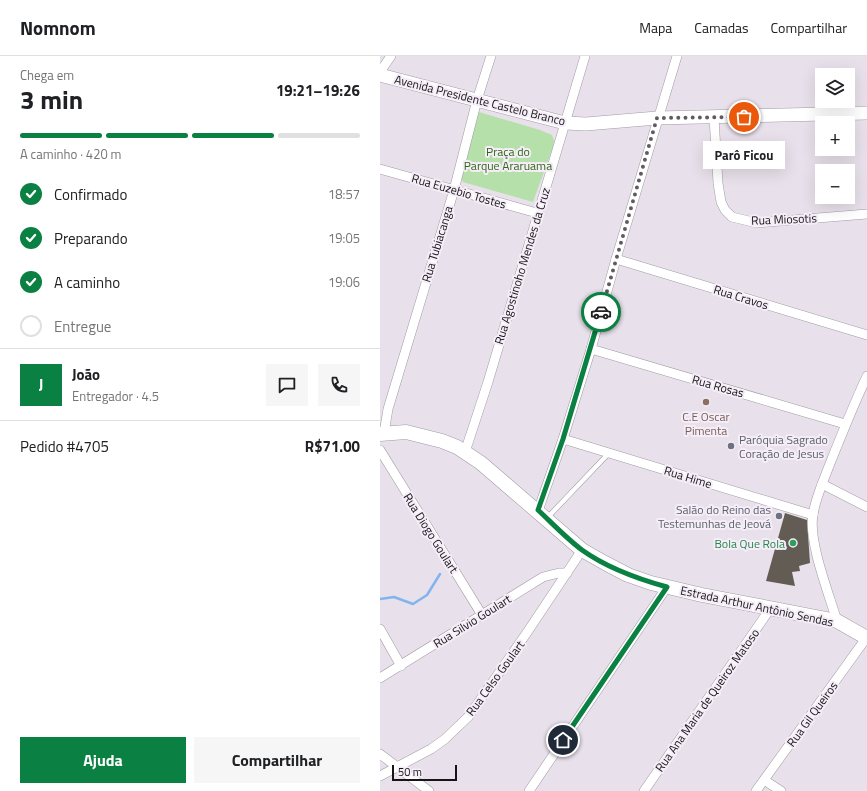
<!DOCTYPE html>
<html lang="pt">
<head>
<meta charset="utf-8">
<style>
	:root { --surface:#fff; --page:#f6f6f6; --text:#202124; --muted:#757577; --line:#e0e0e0; --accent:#0b8043 }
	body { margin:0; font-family:"Titillium Web",sans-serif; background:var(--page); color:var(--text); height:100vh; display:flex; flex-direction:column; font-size:15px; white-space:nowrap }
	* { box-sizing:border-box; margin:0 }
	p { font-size:13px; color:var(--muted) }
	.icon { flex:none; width:22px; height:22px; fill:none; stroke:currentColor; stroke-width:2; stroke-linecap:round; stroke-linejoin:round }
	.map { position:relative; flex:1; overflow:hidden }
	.drawer { display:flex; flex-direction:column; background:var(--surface); width:380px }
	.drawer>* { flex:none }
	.buttons { position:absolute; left:435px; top:12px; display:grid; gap:8px }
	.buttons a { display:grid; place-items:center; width:40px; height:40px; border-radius:0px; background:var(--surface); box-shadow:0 4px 16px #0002; font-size:20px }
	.scale { position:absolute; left:12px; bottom:10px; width:65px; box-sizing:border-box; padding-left:4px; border:2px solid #161417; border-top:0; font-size:11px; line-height:14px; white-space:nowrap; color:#161417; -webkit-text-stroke:3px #f5edf7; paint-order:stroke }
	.pin { position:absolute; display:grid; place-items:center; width:34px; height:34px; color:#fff; margin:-17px; border:2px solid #fff; border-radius:50%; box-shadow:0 1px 4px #0007 }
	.courier { position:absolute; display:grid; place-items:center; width:40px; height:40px; margin:-20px; border:3px solid #0b8043; border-radius:50%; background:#fff; color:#222; box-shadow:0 1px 5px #0007 }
	.bubble { position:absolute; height:28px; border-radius:0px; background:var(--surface); box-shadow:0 4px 16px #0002; font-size:13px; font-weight:700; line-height:28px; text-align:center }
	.overview em { font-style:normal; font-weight:700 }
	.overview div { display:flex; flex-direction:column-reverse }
	.overview { display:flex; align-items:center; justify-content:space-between; height:68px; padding:0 20px }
	h1 { font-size:26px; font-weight:700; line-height:30px }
	.bar { display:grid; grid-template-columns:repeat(4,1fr); gap:6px 4px; align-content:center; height:48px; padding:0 20px }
	.bar i { height:5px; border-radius:3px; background:var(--line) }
	.bar .current { background:var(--accent) }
	.bar p { grid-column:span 4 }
	.line { display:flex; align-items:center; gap:10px; padding:0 20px; border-top:1px solid var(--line) }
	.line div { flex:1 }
	.round { display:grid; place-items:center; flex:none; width:42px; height:42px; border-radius:0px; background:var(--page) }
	ol { padding:0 20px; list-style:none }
	li { display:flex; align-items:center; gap:12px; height:44px }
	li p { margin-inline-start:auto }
	li .icon { padding:4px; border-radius:50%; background:var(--accent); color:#fff; stroke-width:4 }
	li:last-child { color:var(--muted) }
	li i { width:22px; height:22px; border:2px solid var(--line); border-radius:50% }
	.cta { display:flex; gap:8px; margin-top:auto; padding:8px 20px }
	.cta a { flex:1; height:46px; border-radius:0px; background:var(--accent); color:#fff; font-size:16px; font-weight:700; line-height:46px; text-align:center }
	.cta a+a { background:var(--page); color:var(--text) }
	header { display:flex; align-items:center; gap:24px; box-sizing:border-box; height:56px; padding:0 20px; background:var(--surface); border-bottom:1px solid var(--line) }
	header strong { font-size:19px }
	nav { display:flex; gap:22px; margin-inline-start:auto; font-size:14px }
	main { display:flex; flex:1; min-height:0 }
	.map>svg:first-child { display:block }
</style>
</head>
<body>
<header>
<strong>Nomnom</strong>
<nav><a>Mapa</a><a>Camadas</a><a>Compartilhar</a></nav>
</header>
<main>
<section class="drawer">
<div class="overview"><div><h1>3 min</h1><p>Chega em</p></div><em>19:21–19:26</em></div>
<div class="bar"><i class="current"></i><i class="current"></i><i class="current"></i><i></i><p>A caminho · 420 m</p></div>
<ol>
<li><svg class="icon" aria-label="check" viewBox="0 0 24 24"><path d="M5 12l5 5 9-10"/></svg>Confirmado<p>18:57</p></li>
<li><svg class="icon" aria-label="check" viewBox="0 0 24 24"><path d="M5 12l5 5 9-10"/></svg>Preparando<p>19:05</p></li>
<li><svg class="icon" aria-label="check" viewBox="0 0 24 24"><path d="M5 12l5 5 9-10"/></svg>A caminho<p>19:06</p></li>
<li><i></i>Entregue</li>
</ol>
<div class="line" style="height:72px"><b class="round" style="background:var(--accent);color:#fff">J</b><div><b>João</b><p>Entregador · 4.5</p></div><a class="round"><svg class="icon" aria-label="chat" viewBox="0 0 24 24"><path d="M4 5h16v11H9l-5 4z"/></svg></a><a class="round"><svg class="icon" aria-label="phone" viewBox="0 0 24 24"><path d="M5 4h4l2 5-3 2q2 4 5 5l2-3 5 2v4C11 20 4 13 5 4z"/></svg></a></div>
<div class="line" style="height:52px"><div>Pedido #4705</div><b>R$71.00</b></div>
<div class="cta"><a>Ajuda</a><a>Compartilhar</a></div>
</section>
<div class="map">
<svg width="487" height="735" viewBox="0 0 487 735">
	<rect width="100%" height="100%" fill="#e8e0ea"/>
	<polygon fill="#b6e0a9" points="99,56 160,74 172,79 174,85 173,91 153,146 83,126 81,121"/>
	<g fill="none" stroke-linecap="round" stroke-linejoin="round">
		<polyline stroke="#82b4f0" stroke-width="2.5" points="0,543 14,541 33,548 47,539 60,518"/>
	</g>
	<polygon fill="#635c54" points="405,457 427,464 430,507 419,510 420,515 412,516 415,530 386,525"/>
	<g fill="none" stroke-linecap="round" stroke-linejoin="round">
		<defs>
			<polyline id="lane" points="168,461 229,397"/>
			<g id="street">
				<polyline points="0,16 11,0"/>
				<polyline points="334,62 338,127 341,146 345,154 352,161 377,167 487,158"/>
				<polyline points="0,113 157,157"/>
				<polyline points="236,203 487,279"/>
				<polyline points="211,293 465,368"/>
				<polyline points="4,377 8,353 74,134 97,44 111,0"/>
				<polyline points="183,383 433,459"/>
				<polyline points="0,394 102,559"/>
				<polyline points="85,396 108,326 205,0"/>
				<polyline points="442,428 487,451"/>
				<polyline points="158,455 183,383 211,293 236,203 297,0"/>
				<path d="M457 565C449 538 428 485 433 459 435 443 443 426 449 410 461 380 473 350 487 320"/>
				<polyline points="0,573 21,610"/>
				<polyline points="0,622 163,521 179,517 187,517"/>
				<polyline points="0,698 49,735"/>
				<polyline points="0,720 51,693 65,683 89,660 148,575 202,494"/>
				<polyline points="384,724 401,735"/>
				<polyline points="149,735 287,531"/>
				<polyline points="264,735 390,553"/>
				<polyline points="376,735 487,581"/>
			</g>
			<polyline id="secondary" points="0,19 185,67 206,68 277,62 487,57"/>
			<polyline id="primary" points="0,378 26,376 62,385 77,391 101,407 202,494 225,507 248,519 271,527 322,539 457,565 487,582"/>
		</defs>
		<use href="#lane" stroke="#a29ba4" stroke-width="5.5"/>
		<use href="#street" stroke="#a29ba4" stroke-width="10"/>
		<use href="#secondary" stroke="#a29ba4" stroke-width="14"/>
		<use href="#primary" stroke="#a29ba4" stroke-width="15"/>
		<use href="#lane" stroke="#fff" stroke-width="4.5"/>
		<use href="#street" stroke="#fff" stroke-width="9"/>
		<use href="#secondary" stroke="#fff" stroke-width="13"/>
		<use href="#primary" stroke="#fff" stroke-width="14"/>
	</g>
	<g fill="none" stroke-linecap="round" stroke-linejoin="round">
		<polyline stroke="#605b61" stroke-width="4" stroke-dasharray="0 7.2" points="221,256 277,62 364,61"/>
		<path stroke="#0b8043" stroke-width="5" d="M183 684 287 531C258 523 227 512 202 494 186 482 172 467 158 454L183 383 221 256"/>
	</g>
	<circle fill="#8d6e63" stroke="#f5edf7" stroke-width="1.5" cx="326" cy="346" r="4"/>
	<g fill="#6b7280" stroke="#f5edf7" stroke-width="1.5">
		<circle cx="351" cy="390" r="4"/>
		<circle cx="399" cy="460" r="4"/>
	</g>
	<circle fill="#2e9e5b" stroke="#f5edf7" stroke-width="1.5" cx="413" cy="487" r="4"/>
	<g text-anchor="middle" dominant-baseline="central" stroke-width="4" stroke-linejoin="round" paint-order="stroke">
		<g font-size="12" fill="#161417" stroke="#f5edf7">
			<text transform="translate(100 44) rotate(14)">Avenida Presidente Castelo Branco</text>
			<text transform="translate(79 135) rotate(16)">Rua Euzebio Tostes</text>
			<text transform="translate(404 163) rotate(-2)">Rua Miosotis</text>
			<text transform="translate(57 188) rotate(-73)">Rua Tubiacanga</text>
			<text transform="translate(142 210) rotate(-73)">Rua Agostinoho Mendes da Cruz</text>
			<text transform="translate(361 241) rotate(17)">Rua Cravos</text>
			<text transform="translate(338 330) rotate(16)">Rua Rosas</text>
			<text transform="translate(308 421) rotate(17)">Rua Hime</text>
			<text transform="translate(51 477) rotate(58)">Rua Diogo Goulart</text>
			<text transform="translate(377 550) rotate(12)">Estrada Arthur Antônio Sendas</text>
			<text transform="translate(92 565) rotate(-32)">Rua Silvio Goulart</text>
			<text transform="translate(115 622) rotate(-54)">Rua Celso Goulart</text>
			<text transform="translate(327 644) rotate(-55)">Rua Ana Maria de Queiroz Matoso</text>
			<text transform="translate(432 658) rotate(-54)">Rua Gil Queiros</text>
		</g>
		<g font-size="12" fill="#2e6615" stroke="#f5edf7">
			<text x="128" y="95">Praça do<tspan x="128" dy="14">Parque Araruama</tspan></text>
		</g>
		<g font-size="12" fill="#785e54" stroke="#f5edf7">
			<text x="326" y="360">C.E Oscar<tspan x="326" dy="14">Pimenta</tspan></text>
		</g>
		<g font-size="12" fill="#5b616d" stroke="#f5edf7" text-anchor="start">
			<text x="359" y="383">Paróquia Sagrado<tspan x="359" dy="14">Coração de Jesus</tspan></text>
			<text x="391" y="453" text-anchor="end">Salão do Reino das<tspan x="391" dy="14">Testemunhas de Jeová</tspan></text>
		</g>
		<g font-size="12" fill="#27864d" stroke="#f5edf7" text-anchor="end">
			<text x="405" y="487">Bola Que Rola</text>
		</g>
	</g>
</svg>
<div class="buttons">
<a><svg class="icon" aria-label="layers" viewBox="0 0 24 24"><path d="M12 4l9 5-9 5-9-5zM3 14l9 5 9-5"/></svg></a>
<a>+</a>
<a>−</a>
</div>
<div class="scale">50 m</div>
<div class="pin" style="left:364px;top:61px;background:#ea580c"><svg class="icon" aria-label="bag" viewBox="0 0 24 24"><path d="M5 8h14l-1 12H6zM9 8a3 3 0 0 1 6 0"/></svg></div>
<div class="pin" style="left:183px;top:684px;background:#1f2937"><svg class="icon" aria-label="home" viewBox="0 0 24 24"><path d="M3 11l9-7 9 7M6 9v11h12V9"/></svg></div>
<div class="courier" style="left:221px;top:256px"><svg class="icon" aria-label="car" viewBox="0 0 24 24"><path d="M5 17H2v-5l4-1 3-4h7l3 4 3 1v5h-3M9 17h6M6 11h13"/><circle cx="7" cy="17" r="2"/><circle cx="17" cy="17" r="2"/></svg></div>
<div class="bubble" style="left:323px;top:85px;width:82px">Parô Ficou</div>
</div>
</main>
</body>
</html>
